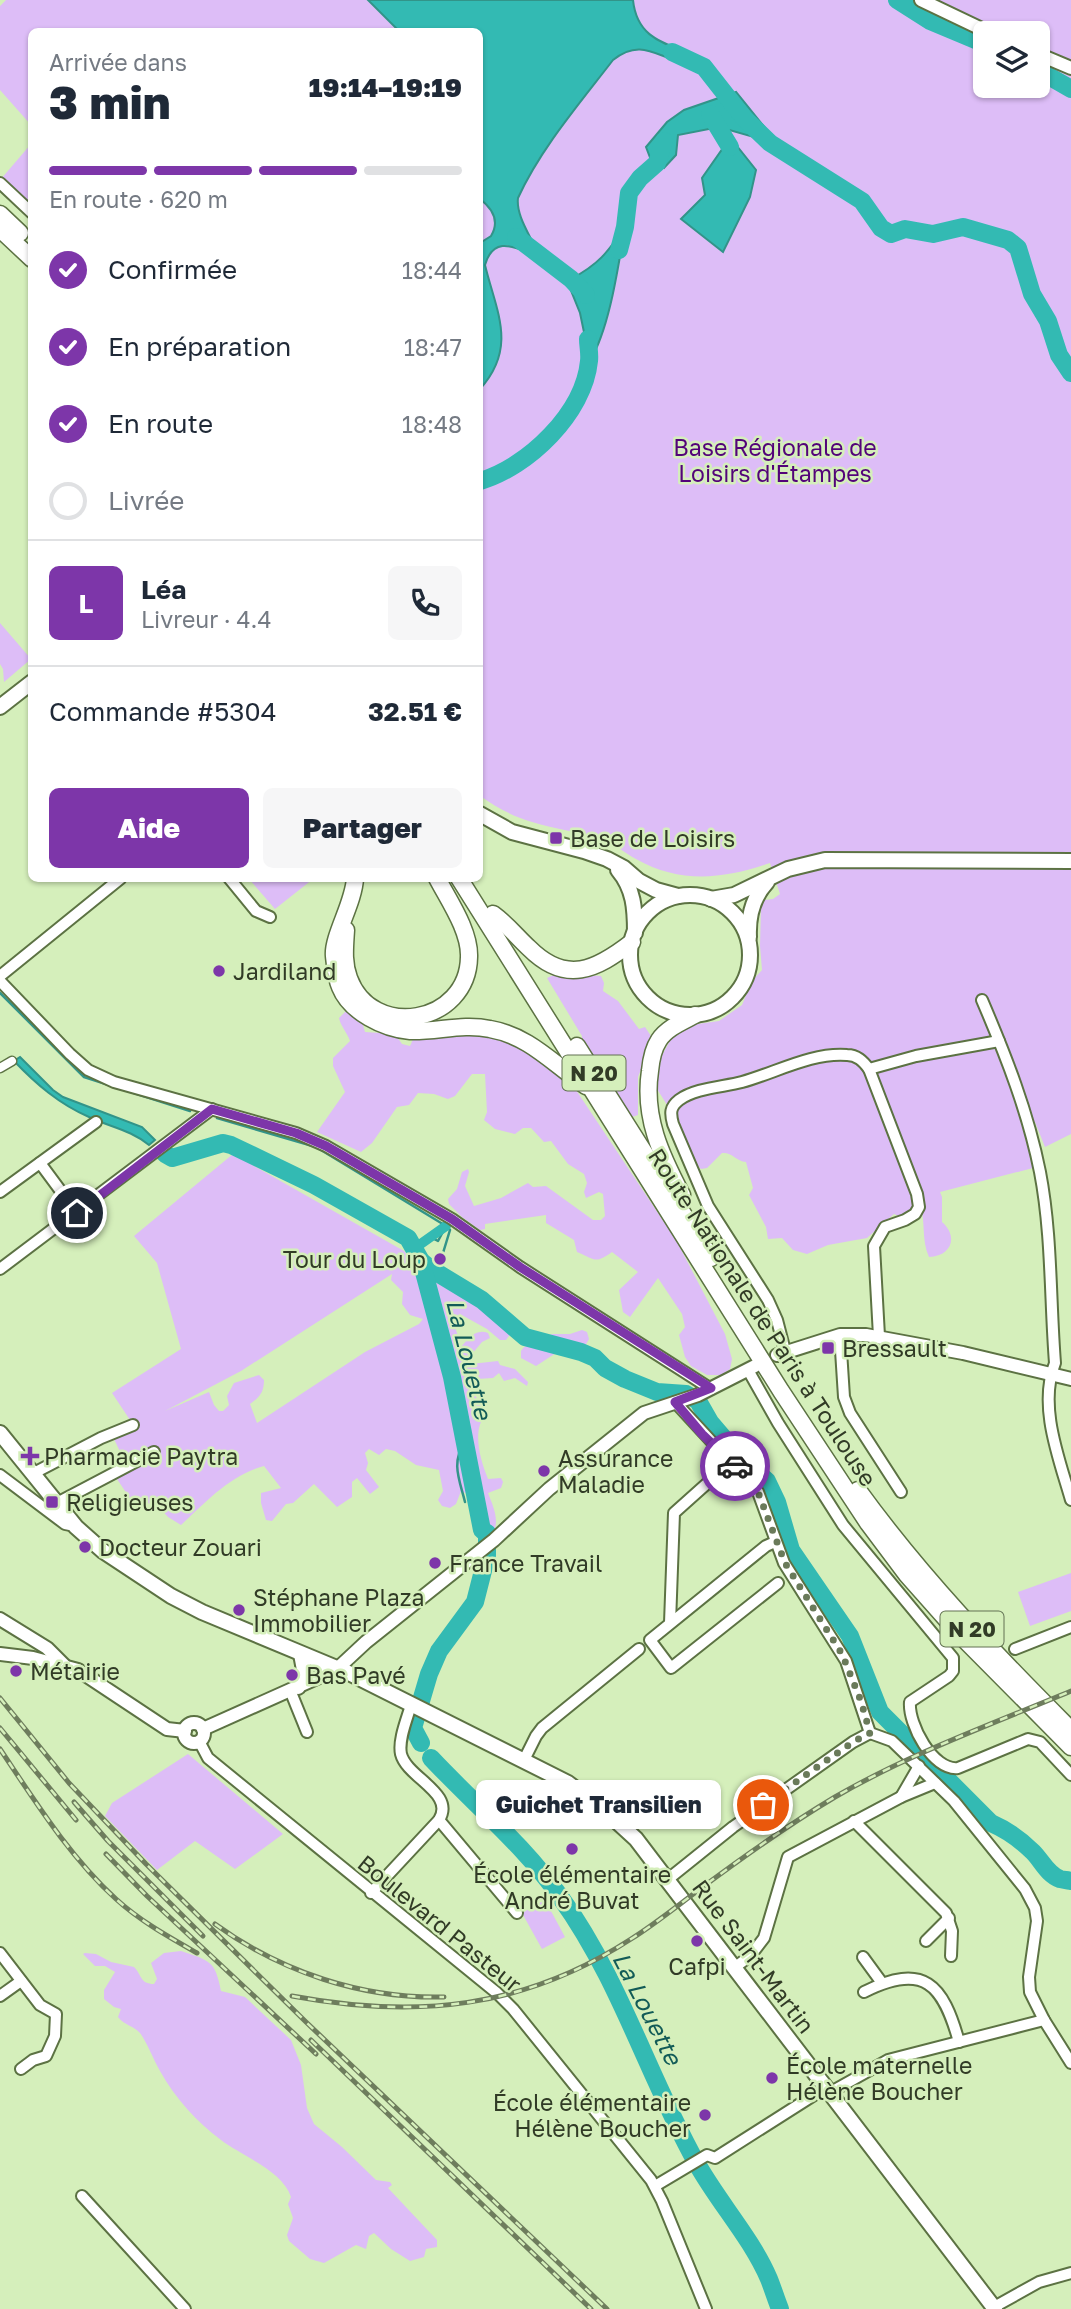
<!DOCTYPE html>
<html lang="fr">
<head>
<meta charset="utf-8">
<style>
	:root { --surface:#fff; --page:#f6f6f7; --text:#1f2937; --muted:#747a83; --line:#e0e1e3; --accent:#7d36a9 }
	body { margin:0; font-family:"Golos Text",sans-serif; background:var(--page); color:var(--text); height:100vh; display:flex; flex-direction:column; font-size:26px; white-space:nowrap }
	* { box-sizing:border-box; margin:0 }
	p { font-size:23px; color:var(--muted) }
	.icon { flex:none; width:38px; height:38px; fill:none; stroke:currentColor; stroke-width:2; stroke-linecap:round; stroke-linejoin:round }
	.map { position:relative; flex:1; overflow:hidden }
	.sheet { position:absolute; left:28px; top:28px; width:455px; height:854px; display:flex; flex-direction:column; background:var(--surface); border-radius:10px; box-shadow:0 2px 5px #0004 }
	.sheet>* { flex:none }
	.buttons { position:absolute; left:973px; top:21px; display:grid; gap:14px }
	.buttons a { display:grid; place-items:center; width:77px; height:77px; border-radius:10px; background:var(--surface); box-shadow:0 2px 5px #0004; font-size:35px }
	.pin { position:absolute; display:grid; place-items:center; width:60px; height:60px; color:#fff; margin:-30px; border:4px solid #fff; border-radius:50%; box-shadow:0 2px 7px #0007 }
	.courier { position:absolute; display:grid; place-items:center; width:70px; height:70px; margin:-35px; border:5px solid #7d36a9; border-radius:50%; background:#fff; color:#222; box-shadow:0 2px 9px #0007 }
	.bubble { position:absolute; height:49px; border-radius:10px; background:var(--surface); box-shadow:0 2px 5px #0004; font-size:23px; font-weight:800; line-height:49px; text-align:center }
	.head em { font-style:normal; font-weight:800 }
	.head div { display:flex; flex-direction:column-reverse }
	.head { display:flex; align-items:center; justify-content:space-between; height:119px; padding:0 21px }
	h1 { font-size:46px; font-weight:800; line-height:52px }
	.bar { display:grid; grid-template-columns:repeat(4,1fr); gap:10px 7px; align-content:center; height:84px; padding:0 21px }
	.bar i { height:9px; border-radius:5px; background:var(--line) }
	.bar .active { background:var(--accent) }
	.bar p { grid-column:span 4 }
	.line { display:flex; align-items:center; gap:18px; padding:0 21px; border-top:2px solid var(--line) }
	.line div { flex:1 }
	.round { display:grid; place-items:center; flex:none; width:74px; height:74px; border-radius:10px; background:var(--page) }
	ol { padding:0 21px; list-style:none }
	li { display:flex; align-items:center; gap:21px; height:77px }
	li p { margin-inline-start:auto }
	li .icon { padding:7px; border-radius:50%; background:var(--accent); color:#fff; stroke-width:4 }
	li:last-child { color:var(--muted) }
	li i { width:38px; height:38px; border:4px solid var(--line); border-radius:50% }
	.action { display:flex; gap:14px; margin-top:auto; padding:14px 21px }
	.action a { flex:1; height:80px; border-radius:10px; background:var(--accent); color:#fff; font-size:28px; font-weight:800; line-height:80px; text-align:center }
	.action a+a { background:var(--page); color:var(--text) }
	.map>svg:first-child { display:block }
</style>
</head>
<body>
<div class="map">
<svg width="1071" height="2309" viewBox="0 0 1071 2309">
	<rect width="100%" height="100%" fill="#d5efbb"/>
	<g fill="#ddbdf7" fill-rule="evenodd">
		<path d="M6 0H1071V1134L1045 1147 1035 1122 1025 1126 1033 1168 940 1192 942 1197V1222C959 1237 951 1256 929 1257 921 1240 926 1222 920 1204 912 1207 909 1215 901 1217L894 1214 867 1238 828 1245 807 1254 793 1250 782 1238 768 1239 766 1227 749 1195 753 1188 746 1162C736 1161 732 1152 722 1153L707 1168 701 1169 696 1164 674 1116 657 1089 660 1059 672 1037 690 1025 719 1021 742 1005 752 981 762 970 760 946 761 905 765 900 773 899 780 894 770 863C724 879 680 884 636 859 625 853 616 845 604 840 581 832 555 829 532 822 512 816 496 807 480 796V32H32L31 125 0 90V6ZM985 33H1038V86H985Z"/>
		<polygon points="31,144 31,209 1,179"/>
		<polygon points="0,623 31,659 4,682 3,669 0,664"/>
		<polygon points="249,879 313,879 275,909"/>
		<polygon points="558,973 601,976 604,983 603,991 618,1001 639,1029 645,1027 653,1039 638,1077 638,1115 632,1117 629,1115 582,1045 582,1036 547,978"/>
		<path d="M351 1006 360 1015 365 1032 395 1034 402 1044 410 1046 414 1037 433 1025 516 1038 566 1075 676 1240 725 1334 732 1359 730 1369 721 1375H707L691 1366 685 1357 679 1335 685 1327 682 1314 658 1278 630 1317 623 1312 619 1290 638 1272 612 1252C595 1264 596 1260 577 1252L574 1240 546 1223V1215L485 1224V1229L480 1230 462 1217 449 1204 448 1199 457 1189 462 1172 468 1169 469 1172 465 1186 474 1206 501 1198 528 1183 533 1187 546 1186 593 1220H601L605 1216 603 1194 599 1192 586 1198 584 1192 587 1183 584 1174 568 1164 551 1141 544 1142 531 1128H523L515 1134 495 1129 484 1120 487 1112 485 1074H472L455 1096 448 1099 434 1094 418 1093 409 1105 397 1107 372 1143 361 1152 317 1132 345 1092 333 1066V1058L350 1041C347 1032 341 1027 339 1018Z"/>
		<path d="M233 1154 404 1251 412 1261 440 1282 461 1284 483 1291 487 1298 478 1308 495 1319 513 1320 516 1326 506 1340H500L487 1329 460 1314 455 1317 454 1324 460 1342 457 1347 460 1348C468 1340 475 1328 488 1333L490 1338 482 1342 466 1361 471 1364 498 1361 500 1365 515 1369 528 1382 527 1386 515 1378 504 1381 499 1373 493 1378 477 1379 473 1387 476 1397 487 1413C471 1429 480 1459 488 1479L501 1478 503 1482 501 1488 488 1493C493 1506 500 1520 493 1533L487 1535C480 1520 478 1497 461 1491L456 1504 450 1508 442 1506 438 1500 443 1491 439 1470 416 1465 395 1451 386 1449 379 1455 369 1449 365 1453 368 1463 366 1470 379 1487 370 1494 357 1478 352 1482V1497L337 1507 314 1484 293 1503 286 1504 272 1521 266 1520 261 1503V1493L281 1488 264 1466C230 1475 206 1502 181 1525L168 1517 159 1507 142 1501 135 1506 115 1476 128 1468 113 1437 134 1426 112 1393 181 1349 157 1263 134 1236ZM392 1274 391 1280 403 1292 402 1304 410 1315 423 1319 419 1324 365 1352 257 1423 250 1404C260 1397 264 1392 264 1380L259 1375 234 1383 227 1396 229 1405 223 1411H219L214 1405 209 1392 165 1411 241 1371Z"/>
		<polygon points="582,1330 587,1332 589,1339 585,1346 559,1351 536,1366 521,1358 521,1351 524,1347 552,1334 570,1334"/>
		<polygon points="1071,1573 1071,1611 1030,1626 1018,1592"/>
		<polygon points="188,1754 283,1834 235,1869 195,1841 157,1870 105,1816 112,1803"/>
		<polygon points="545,1900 565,1937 542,1949 522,1913"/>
		<path d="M181 1951C210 1961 215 1960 221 1991L245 1997 291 2040 301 2065 307 2108 314 2124 342 2147 376 2180 390 2182 392 2185 388 2188 437 2240V2247L426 2249 424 2257 410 2261 391 2249 374 2233 369 2236 366 2249 356 2245 324 2263 310 2259 289 2241 287 2235 293 2218 288 2204 291 2197C283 2171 242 2156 221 2140 197 2122 175 2098 160 2071 153 2059 148 2044 140 2033 134 2026 124 2025 118 2017L121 2009 114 2007 104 1999V1990L115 1972 105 1966H95L83 1954 85 1953 96 1954 111 1962 134 1967C142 1975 140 1984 154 1984L157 1979 151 1963 164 1953Z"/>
	</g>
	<g fill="#33bab3" stroke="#329489" stroke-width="2">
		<path d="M368 0H633C637 39 665 43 696 56L690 64C659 60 643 36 613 60 580 103 541 148 518 198 516 214 528 232 535 247L531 253C512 246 493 237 485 265 496 311 518 347 480 389V243L491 236C500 221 493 209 480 199V32L399 31Z"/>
		<polygon points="736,92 766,129 757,138 719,127 678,135 676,155 664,168 651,160 646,147 667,122 684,110"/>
		<polygon points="737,146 756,170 750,197 723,252 681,219 705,195 702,178 723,148"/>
		<path d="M625 227C618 267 610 327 590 361L580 313 570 288 571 279C599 264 607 253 625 227Z"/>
		<path d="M20 1057 53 1090 63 1097 142 1127 155 1140 149 1145C131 1130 110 1127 89 1117 59 1104 36 1084 14 1061Z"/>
	</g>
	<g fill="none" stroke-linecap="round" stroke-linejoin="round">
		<g stroke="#329489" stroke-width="2.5">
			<polyline points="0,993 84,1077 190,1111"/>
			<polyline points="217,1118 316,1147 446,1226 450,1230 443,1253"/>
			<polyline points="415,1248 430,1237 438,1241 446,1226"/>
			<path d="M465 1502C459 1478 451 1463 465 1441"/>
		</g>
		<polyline stroke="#33bab3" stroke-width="10" points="415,1248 446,1226"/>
		<g stroke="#33bab3" stroke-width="18">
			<polyline points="897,0 930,21 985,44"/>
			<polyline points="672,52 704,67 744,118 770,143 862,201 881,228 891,234 905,229 933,234 963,227 1008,240 1018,248 1032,294 1048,321 1059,355 1071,373"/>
			<polyline points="1038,70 1071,89"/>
			<polyline points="710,114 730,147"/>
			<polyline points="516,237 571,279 586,295"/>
			<polyline points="619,250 625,227 629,193 640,178 657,163 664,141"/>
			<path d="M480 481C528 467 584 413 589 361 590 354 588 346 588 339"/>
			<path d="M165 1154 172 1158 223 1143 231 1145 314 1185 408 1238 421 1261 431 1269 482 1300 525 1337 581 1352 595 1358 605 1368 625 1379 657 1392 686 1394 698 1401 710 1422 739 1456 767 1481 777 1502 791 1550 850 1636 880 1712 991 1823C1007 1830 1020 1839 1033 1852 1042 1861 1047 1874 1060 1879 1064 1880 1067 1880 1071 1881"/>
			<polyline points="421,1743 413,1728 429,1674 439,1651 475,1602 487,1555 487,1533 482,1530 452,1377 421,1261"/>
			<path d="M431 1758C475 1805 524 1845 561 1898 619 1978 648 2076 696 2162 718 2202 751 2237 769 2279 773 2289 776 2299 780 2309"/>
		</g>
		<defs>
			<polyline id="pedestrian" points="0,1068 12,1061"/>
			<g id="minor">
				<polyline points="0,183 32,213"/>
				<polyline points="229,878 256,911 270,917"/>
				<polyline points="0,976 121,878"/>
				<polyline points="0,981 70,1054 88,1070 114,1082 296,1133 326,1146 452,1219 520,1267 711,1389"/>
				<path d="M982 1000C1006 1056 1028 1112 1040 1172 1052 1234 1050 1300 1055 1363 1038 1406 1059 1458 1071 1500"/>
				<polyline points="869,1069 917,1194 919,1207 915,1214 905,1220 885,1227 874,1246 879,1336"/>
				<polyline points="40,1163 77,1213"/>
				<polyline points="0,1192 96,1122"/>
				<polyline points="0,1269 212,1109"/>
				<polyline points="840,1335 844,1397 850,1413 901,1492"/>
				<path d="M785 1351 777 1320 768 1300 708 1206 673 1124C670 1113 670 1107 679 1100 695 1088 723 1087 742 1082 775 1073 812 1052 847 1055 857 1055 863 1061 869 1069L916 1056 999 1041"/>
				<path d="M748 1370 778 1423 843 1525 953 1658V1671L949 1676 910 1702C908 1724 933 1771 958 1768L1028 1739 1040 1742 1071 1775"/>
				<polyline points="675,1402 758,1492 784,1563 846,1661 870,1733"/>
				<polyline points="34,1473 101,1438 133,1425"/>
				<polyline points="0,1475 65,1524 75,1526"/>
				<polyline points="57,1503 154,1452"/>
				<polyline points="775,1542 766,1546 650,1640 671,1668 778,1583"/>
				<polyline points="670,1623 674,1513 731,1462"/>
				<polyline points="1015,1649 1071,1627"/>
				<polyline points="290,1690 307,1732"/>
				<polyline points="870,1733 892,1741 954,1801 1025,1889 1035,1908 1037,1921 1029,1977 1030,1992 1044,2020 1071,2063"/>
				<polyline points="199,1741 208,1758 497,1993 513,2009 651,2180 662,2201 706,2309"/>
				<polyline points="524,1760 536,1736 542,1728 639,1649"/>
				<polyline points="901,1797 919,1766"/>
				<polyline points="439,1820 517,1913"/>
				<polyline points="854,1821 946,1913 952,1931 951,1956"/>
				<polyline points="667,1880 733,1827 853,1742 870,1733"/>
				<path d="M371 1893 439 1820C456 1793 407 1778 401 1754 398 1740 407 1719 411 1705"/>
				<polyline points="926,1941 949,1918"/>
				<polyline points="0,1953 40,2005 56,2014 55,2036 46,2056 33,2060 21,2069"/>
				<polyline points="863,1957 882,1983"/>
				<polyline points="734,1968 750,1956 764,1938 788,1857 901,1797 935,1783"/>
				<path d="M864 1992C924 1962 943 1984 959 2042"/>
				<polyline points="0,1996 21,1981"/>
				<polyline points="829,2093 888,2060 1044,2020"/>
				<polyline points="655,2186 707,2155 715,2158 825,2088"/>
				<polyline points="82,2196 185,2309"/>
				<polyline points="994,2307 1039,2282 1071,2273"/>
			</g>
			<g id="tertiary">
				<polyline points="921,0 990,33"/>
				<polyline points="1038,54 1071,68"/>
				<polyline points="777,1355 840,1335 866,1335 963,1353 1071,1379"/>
				<polyline points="0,1619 47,1648 64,1665"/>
				<polyline points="0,1654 33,1658 78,1670 167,1729 185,1731"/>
				<circle cx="194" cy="1733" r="10"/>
				<polyline points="203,1729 337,1669 366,1642 494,1540 549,1489 644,1413 698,1395 755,1366"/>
			</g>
			<g id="secondary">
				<polyline points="0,707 32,682"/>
				<polyline points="480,814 512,832 584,851 607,859 624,868 639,881 656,890 678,896"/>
				<path d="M618 870C634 889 635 909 635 933"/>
				<circle cx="690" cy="955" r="60"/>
				<polyline points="711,899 734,895 788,869 825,860 1071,861"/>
				<path d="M749 937C748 915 753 897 767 882"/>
				<polyline points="0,1433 76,1527 103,1551 171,1596 202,1612 351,1674 568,1783 612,1817 636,1839 655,1864 995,2309"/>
				<polyline points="298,1687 304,1670 301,1654"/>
			</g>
			<g id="primary">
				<polyline points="0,214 20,233"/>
				<polyline points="0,229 32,259"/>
				<path d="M355 878C354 903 332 937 334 956 335 966 336 978 340 987 350 1012 384 1029 410 1031 437 1032 463 1023 490 1029 530 1036 554 1065 586 1086"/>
				<polyline points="459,878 781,1391 868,1523 907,1575 962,1637 1071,1747"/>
				<path d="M493 914C508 925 516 936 529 948 566 985 596 970 632 942"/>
				<path d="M346 930C345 947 343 962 349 978 372 1041 468 1024 469 957 470 931 449 901 437 878"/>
				<polyline points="577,1046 711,1258"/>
				<path d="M682 1195C661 1155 643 1117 650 1071 651 1060 653 1049 659 1040 667 1028 682 1022 695 1015"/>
				<path d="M858 1490C921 1577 995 1654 1071 1730"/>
			</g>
		</defs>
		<use href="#pedestrian" stroke="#5c7243" stroke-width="11"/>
		<use href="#minor" stroke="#5c7243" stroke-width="14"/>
		<use href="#tertiary" stroke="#5c7243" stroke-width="16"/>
		<use href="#secondary" stroke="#5c7243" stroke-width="18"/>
		<use href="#primary" stroke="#5c7243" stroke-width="19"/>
		<use href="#pedestrian" stroke="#fff" stroke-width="8"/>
		<use href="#minor" stroke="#fff" stroke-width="10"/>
		<use href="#tertiary" stroke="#fff" stroke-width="12"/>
		<use href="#secondary" stroke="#fff" stroke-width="14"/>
		<use href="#primary" stroke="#fff" stroke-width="16"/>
		<defs>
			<g id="rail">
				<polyline points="0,1698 69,1783 146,1864 306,2022 607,2309"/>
				<polyline points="0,1728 76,1820"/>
				<path d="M0 1749C35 1801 69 1856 116 1899 140 1921 169 1937 197 1953"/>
				<polyline points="74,1802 108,1841 203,1936"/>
				<polyline points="106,1854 147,1896 316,2054"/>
				<path d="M215 1924C281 1972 362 1999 444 1997"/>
				<path d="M292 1996C416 2019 523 2009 631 1939 655 1924 677 1906 700 1889 743 1857 788 1825 835 1797 909 1754 992 1724 1071 1691"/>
				<polyline points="311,2040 591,2309"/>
			</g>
		</defs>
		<use href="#rail" stroke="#6e7d5d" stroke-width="5"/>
		<use href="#rail" stroke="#d5efbb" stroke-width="2.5" stroke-dasharray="8" stroke-linecap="butt"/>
	</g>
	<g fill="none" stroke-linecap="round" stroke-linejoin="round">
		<polyline stroke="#6a7a5a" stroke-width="7" stroke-dasharray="0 12.6" points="735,1466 758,1492 785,1563 842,1654 861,1701 870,1733 853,1742 763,1805"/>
		<polyline stroke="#7d36a9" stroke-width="9" points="77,1213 212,1109 296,1133 326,1146 452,1219 520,1267 711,1388 675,1402 702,1434 735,1466"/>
	</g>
	<g fill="#7d36a9" stroke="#d5efbb" stroke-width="2.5">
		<rect x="549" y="831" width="14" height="14" rx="3.5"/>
		<circle cx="219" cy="971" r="7"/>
		<circle cx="440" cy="1259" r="7"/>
		<rect x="821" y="1341" width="14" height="14" rx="3.5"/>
		<path d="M26.5 1445.5h7v7h7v7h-7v7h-7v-7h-7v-7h7z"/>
		<circle cx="544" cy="1471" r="7"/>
		<rect x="45" y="1495" width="14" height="14" rx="3.5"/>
		<circle cx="85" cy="1547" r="7"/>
		<circle cx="435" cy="1563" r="7"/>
		<circle cx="239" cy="1610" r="7"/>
		<circle cx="16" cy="1671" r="7"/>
		<circle cx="292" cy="1675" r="7"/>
		<circle cx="572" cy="1849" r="7"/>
		<circle cx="697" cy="1941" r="7"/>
		<circle cx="772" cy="2078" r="7"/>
		<circle cx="705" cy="2115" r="7"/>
	</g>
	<g text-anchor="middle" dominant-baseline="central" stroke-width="5" stroke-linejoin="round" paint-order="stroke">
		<g fill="#d5efbb" stroke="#627153" stroke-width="2">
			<rect x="562.5" y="1055.5" width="63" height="35" rx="5"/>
			<rect x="940.5" y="1611.5" width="63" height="35" rx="5"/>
		</g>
		<g font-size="21" font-weight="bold" fill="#313b26">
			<text x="594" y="1073">N 20</text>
			<text x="972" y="1629">N 20</text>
		</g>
		<g font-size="23" fill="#530379" stroke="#d5efbb">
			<text x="775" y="447">Base Régionale de<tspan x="775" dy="26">Loisirs d'Étampes</tspan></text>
		</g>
		<g font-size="23" fill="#313b26" stroke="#d5efbb" text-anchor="start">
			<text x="570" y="838">Base de Loisirs</text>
			<text x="233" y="971">Jardiland</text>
			<text x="426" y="1259" text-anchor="end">Tour du Loup</text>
			<text x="842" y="1348">Bressault</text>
			<text x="44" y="1456">Pharmacie Paytra</text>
			<text x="558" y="1458">Assurance<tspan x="558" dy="26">Maladie</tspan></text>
			<text x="66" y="1502">Religieuses</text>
			<text x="99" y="1547">Docteur Zouari</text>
			<text x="449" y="1563">France Travail</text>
			<text x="253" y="1597">Stéphane Plaza<tspan x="253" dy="26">Immobilier</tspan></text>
			<text x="30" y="1671">Métairie</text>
			<text x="306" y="1675">Bas Pavé</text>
			<text x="572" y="1874" text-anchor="middle">École élémentaire<tspan x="572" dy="26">André Buvat</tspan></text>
			<text x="697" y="1966" text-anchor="middle">Cafpi</text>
			<text x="786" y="2065">École maternelle<tspan x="786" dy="26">Hélène Boucher</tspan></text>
			<text x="691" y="2102" text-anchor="end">École élémentaire<tspan x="691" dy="26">Hélène Boucher</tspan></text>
		</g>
		<g font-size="23" fill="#313b26" stroke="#d5efbb">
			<text transform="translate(763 1317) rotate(57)">Route Nationale de Paris à Toulouse</text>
			<text transform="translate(440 1923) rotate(39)">Boulevard Pasteur</text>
			<text transform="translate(754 1956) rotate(53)">Rue Saint-Martin</text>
		</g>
		<g font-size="24" font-style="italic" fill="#125b57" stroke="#d5efbb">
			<text transform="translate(470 1359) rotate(76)">La Louette</text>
			<text transform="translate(648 2008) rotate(63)">La Louette</text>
		</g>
	</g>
</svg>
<div class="buttons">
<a><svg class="icon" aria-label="layers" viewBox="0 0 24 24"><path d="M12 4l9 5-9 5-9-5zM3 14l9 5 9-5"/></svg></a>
</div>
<div class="pin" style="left:763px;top:1805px;background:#ea580c"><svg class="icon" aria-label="bag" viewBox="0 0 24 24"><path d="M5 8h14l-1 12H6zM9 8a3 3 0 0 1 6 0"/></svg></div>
<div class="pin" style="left:77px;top:1213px;background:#1f2937"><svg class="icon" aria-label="home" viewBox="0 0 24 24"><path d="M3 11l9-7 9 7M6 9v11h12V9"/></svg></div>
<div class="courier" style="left:735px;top:1466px"><svg class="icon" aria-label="car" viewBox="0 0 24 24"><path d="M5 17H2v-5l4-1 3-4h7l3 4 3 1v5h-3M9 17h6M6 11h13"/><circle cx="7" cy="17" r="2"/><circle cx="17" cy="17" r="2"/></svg></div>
<div class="bubble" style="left:476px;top:1780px;width:245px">Guichet Transilien</div>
<section class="sheet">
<div class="head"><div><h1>3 min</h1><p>Arrivée dans</p></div><em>19:14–19:19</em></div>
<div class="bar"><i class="active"></i><i class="active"></i><i class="active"></i><i></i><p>En route · 620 m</p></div>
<ol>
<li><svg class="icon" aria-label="check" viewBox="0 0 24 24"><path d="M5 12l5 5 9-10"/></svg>Confirmée<p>18:44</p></li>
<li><svg class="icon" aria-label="check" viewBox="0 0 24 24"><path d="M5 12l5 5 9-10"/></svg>En préparation<p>18:47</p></li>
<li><svg class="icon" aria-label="check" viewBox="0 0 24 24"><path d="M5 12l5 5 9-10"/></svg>En route<p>18:48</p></li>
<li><i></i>Livrée</li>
</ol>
<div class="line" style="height:126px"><b class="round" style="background:var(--accent);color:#fff">L</b><div><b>Léa</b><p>Livreur · 4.4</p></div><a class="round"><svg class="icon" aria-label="phone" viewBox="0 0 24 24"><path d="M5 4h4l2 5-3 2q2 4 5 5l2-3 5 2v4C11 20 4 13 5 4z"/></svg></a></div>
<div class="line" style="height:91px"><div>Commande #5304</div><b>32.51 €</b></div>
<div class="action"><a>Aide</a><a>Partager</a></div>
</section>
</div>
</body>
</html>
